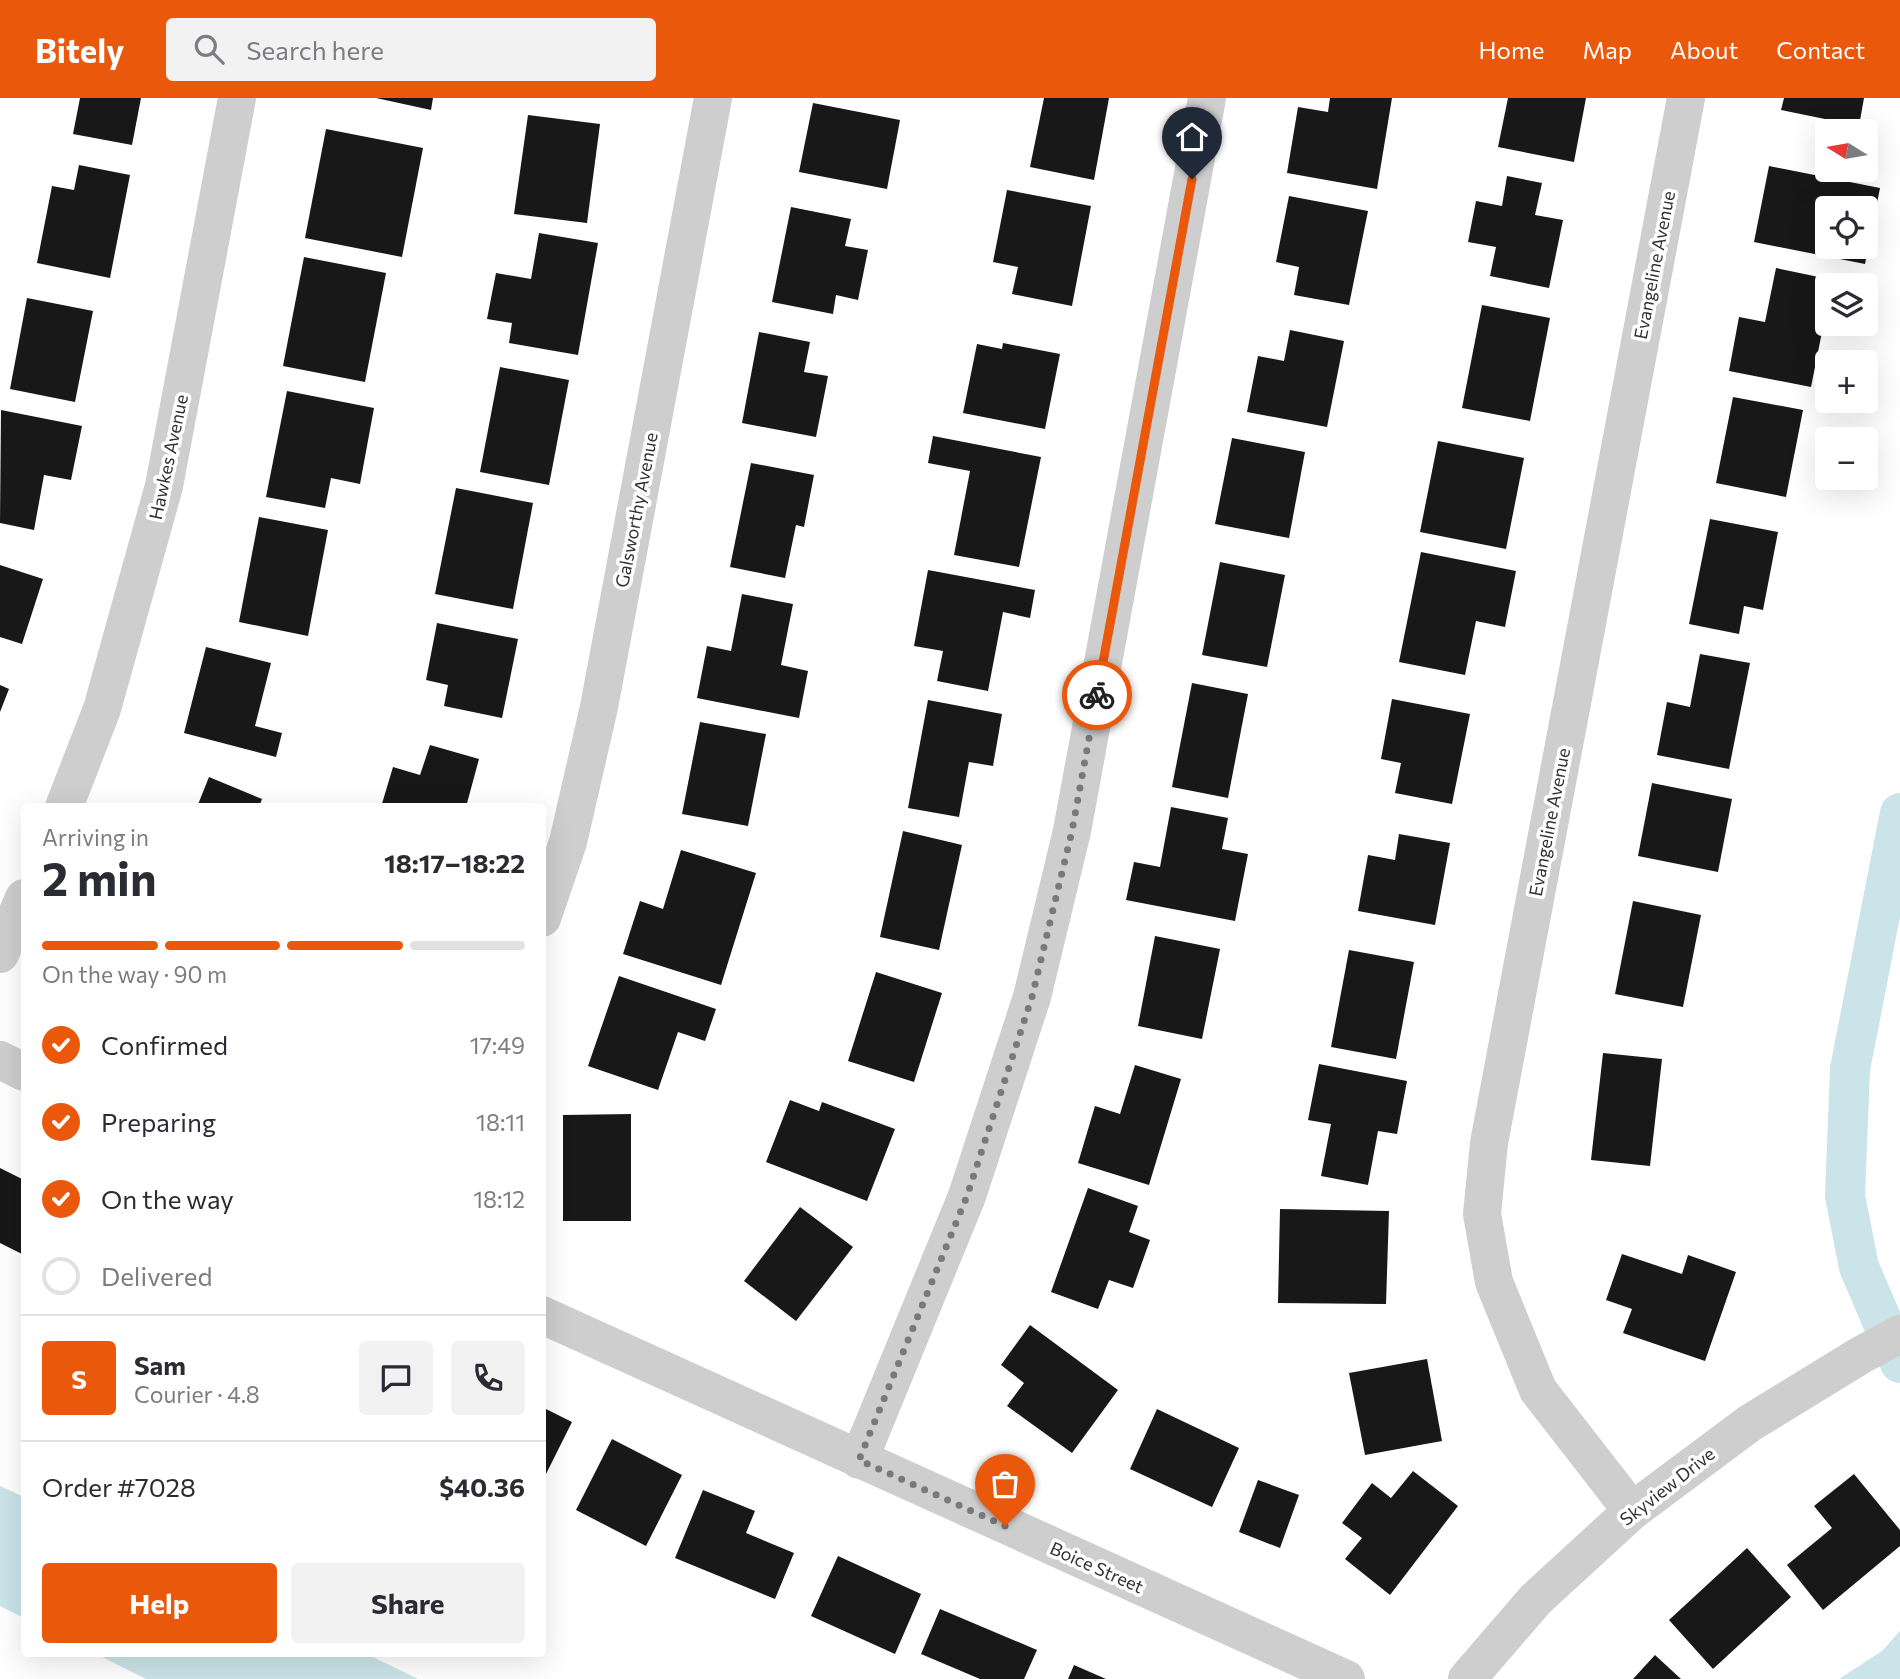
<!DOCTYPE html>
<html lang="en">
<head>
<meta charset="utf-8">
<style>
	:root { --surface:#fff; --page:#f2f2f3; --text:#2b2b33; --muted:#7c7c81; --line:#e1e1e2; --accent:#ea580c }
	body { margin:0; font-family:Commissioner,sans-serif; background:var(--page); color:var(--text); height:100vh; display:flex; flex-direction:column; font-size:26px; white-space:nowrap }
	* { box-sizing:border-box; margin:0 }
	p { font-size:23px; color:var(--muted) }
	.icon { flex:none; width:38px; height:38px; fill:none; stroke:currentColor; stroke-width:2; stroke-linecap:round; stroke-linejoin:round }
	.map { position:relative; flex:1; overflow:hidden }
	.details { position:absolute; left:21px; top:705px; width:525px; height:854px; display:flex; flex-direction:column; background:var(--surface); border-radius:7px; box-shadow:0 7px 28px #0002 }
	.details>* { flex:none }
	.needle { width:46px; rotate:281deg }
	.tools { position:absolute; left:1815px; top:21px; display:grid; gap:14px }
	.tools a { display:grid; place-items:center; width:63px; height:63px; border-radius:7px; background:var(--surface); box-shadow:0 7px 28px #0002; font-size:35px }
	.pin { position:absolute; display:grid; place-items:center; width:60px; height:60px; color:#fff; margin:-72px -30px; border-radius:50% 50% 50% 0; rotate:-45deg; box-shadow:0 0 7px #0007 }
	.pin .icon { rotate:45deg }
	.courier { position:absolute; display:grid; place-items:center; width:70px; height:70px; margin:-35px; border:5px solid #ea580c; border-radius:50%; background:#fff; color:#222; box-shadow:0 2px 9px #0007 }
	.summary em { font-style:normal; font-weight:700 }
	.summary div { display:flex; flex-direction:column-reverse }
	.summary { display:flex; align-items:center; justify-content:space-between; height:119px; padding:0 21px }
	h1 { font-size:46px; font-weight:700; line-height:52px }
	.bar { display:grid; grid-template-columns:repeat(4,1fr); gap:10px 7px; align-content:center; height:84px; padding:0 21px }
	.bar i { height:9px; border-radius:5px; background:var(--line) }
	.bar .active { background:var(--accent) }
	.bar p { grid-column:span 4 }
	.line { display:flex; align-items:center; gap:18px; padding:0 21px; border-top:2px solid var(--line) }
	.line div { flex:1 }
	.round { display:grid; place-items:center; flex:none; width:74px; height:74px; border-radius:7px; background:var(--page) }
	ol { padding:0 21px; list-style:none }
	li { display:flex; align-items:center; gap:21px; height:77px }
	li p { margin-inline-start:auto }
	li .icon { padding:7px; border-radius:50%; background:var(--accent); color:#fff; stroke-width:4 }
	li:last-child { color:var(--muted) }
	li i { width:38px; height:38px; border:4px solid var(--line); border-radius:50% }
	.button { display:flex; gap:14px; margin-top:auto; padding:14px 21px }
	.button a { flex:1; height:80px; border-radius:7px; background:var(--accent); color:#fff; font-size:28px; font-weight:700; line-height:80px; text-align:center }
	.button a+a { background:var(--page); color:var(--text) }
	header { display:flex; align-items:center; gap:42px; box-sizing:border-box; height:98px; padding:0 35px; background:var(--accent); color:#fff }
	header strong { font-size:33px }
	nav { display:flex; gap:38px; margin-inline-start:auto; font-size:24px }
	.search { width:490px; height:63px; background:var(--page); display:flex; align-items:center; gap:18px; box-sizing:border-box; padding:0 24px; border-radius:7px; color:var(--muted); font-size:26px }
	.map>svg:first-child { display:block }
</style>
</head>
<body>
<header>
<strong>Bitely</strong>
<div class="search"><svg class="icon" aria-label="search" viewBox="0 0 24 24"><circle cx="10" cy="10" r="6"/><path d="M15 15l6 6"/></svg>Search here</div>
<nav><a>Home</a><a>Map</a><a>About</a><a>Contact</a></nav>
</header>
<div class="map">
<svg width="1900" height="1581" viewBox="0 0 1900 1581">
	<rect width="100%" height="100%" fill="#fff"/>
	<g fill="#cbe4e9">
		<polygon points="0,1388 24,1399 24,1520 0,1508"/>
		<polygon points="1900,1533 1900,1581 1839,1581 1882,1553"/>
		<polygon points="96,1556 367,1556 418,1581 146,1581"/>
	</g>
	<g fill="none" stroke-linecap="round" stroke-linejoin="round">
		<polyline stroke="#cbe4e9" stroke-width="40" points="1900,715 1850,971 1845,1098 1859,1169 1900,1265"/>
	</g>
	<g fill="#181818" fill-rule="evenodd">
		<polygon points="80,0 141,0 132,47 73,36"/>
		<polygon points="376,0 433,0 431,12"/>
		<polygon points="1044,0 1109,0 1094,82 1030,69"/>
		<polygon points="1330,0 1392,0 1377,91 1287,75 1298,9 1328,14"/>
		<polygon points="1508,0 1586,0 1574,64 1498,49"/>
		<polygon points="1784,0 1864,0 1859,28 1781,12"/>
		<polygon points="813,5 900,22 887,91 799,74"/>
		<polygon points="528,17 600,26 587,125 514,116"/>
		<polygon points="326,31 423,50 402,159 305,140"/>
		<polygon points="79,67 130,77 110,180 37,165 52,88 74,92"/>
		<path d="M1769 68 1880 90 1865 166 1754 144ZM1827 110H1866V149H1827Z"/>
		<polygon points="1507,78 1542,85 1535,117 1563,122 1549,190 1490,178 1496,149 1468,144 1476,103 1502,108"/>
		<polygon points="1007,92 1091,108 1072,208 1012,196 1018,169 993,164"/>
		<polygon points="1289,98 1368,113 1349,207 1294,197 1299,169 1276,164"/>
		<polygon points="791,109 851,121 845,148 868,152 858,202 836,197 833,216 772,204"/>
		<polygon points="539,135 598,145 578,257 509,245 512,225 487,221 496,175 531,181"/>
		<polygon points="304,159 386,175 365,284 283,268"/>
		<polygon points="1776,170 1833,182 1831,187 1827,187 1827,209 1811,289 1729,273 1739,219 1765,224"/>
		<polygon points="27,200 93,213 75,304 10,291"/>
		<polygon points="1482,207 1550,220 1530,323 1462,310"/>
		<polygon points="1290,232 1344,243 1327,329 1247,314 1258,258 1284,263"/>
		<polygon points="759,234 810,244 804,274 828,278 816,339 742,325"/>
		<polygon points="1003,245 1060,256 1045,331 963,315 977,246 1002,251"/>
		<polygon points="500,269 569,282 549,387 480,374"/>
		<polygon points="287,293 374,310 360,386 331,380 325,410 266,399"/>
		<polygon points="1733,299 1803,312 1786,399 1716,385"/>
		<polygon points="1,312 82,328 71,382 44,377 34,432 0,425"/>
		<polygon points="933,338 1041,359 1019,469 954,457 970,373 928,365"/>
		<polygon points="1232,340 1305,354 1289,440 1215,426"/>
		<polygon points="1438,343 1524,360 1506,451 1420,434"/>
		<polygon points="751,365 814,377 804,429 796,427 785,480 730,469"/>
		<polygon points="456,390 533,405 513,511 435,496"/>
		<polygon points="259,419 328,432 308,538 239,524"/>
		<polygon points="1710,421 1778,434 1763,512 1744,508 1739,536 1689,526"/>
		<polygon points="1421,454 1516,473 1505,529 1476,523 1465,577 1399,564"/>
		<polygon points="1220,464 1285,477 1267,569 1202,557"/>
		<polygon points="0,467 43,481 22,546 0,539"/>
		<polygon points="928,472 1035,492 1030,520 1003,514 988,593 937,583 943,553 914,548"/>
		<polygon points="742,496 793,506 781,567 808,573 799,620 697,600 707,548 731,553"/>
		<polygon points="437,525 518,541 502,620 444,608 448,587 426,582"/>
		<polygon points="206,549 271,565 255,628 282,635 276,659 184,635"/>
		<polygon points="1700,556 1750,565 1729,671 1657,657 1667,604 1690,609"/>
		<polygon points="1192,585 1248,596 1228,700 1172,689"/>
		<polygon points="0,587 9,591 0,614"/>
		<polygon points="1392,601 1470,616 1452,706 1395,695 1401,665 1381,661"/>
		<polygon points="928,602 1002,616 993,668 969,664 959,719 908,710"/>
		<polygon points="700,624 766,636 748,728 682,716"/>
		<polygon points="430,647 479,661 466,709 381,709 393,669 420,677"/>
		<polygon points="209,679 262,701 259,709 197,709"/>
		<polygon points="1652,685 1732,701 1718,774 1638,758"/>
		<polygon points="1171,709 1228,720 1222,751 1248,756 1235,823 1126,802 1134,764 1160,769"/>
		<polygon points="903,733 962,747 939,852 880,839"/>
		<polygon points="1399,736 1450,745 1435,827 1358,813 1368,757 1395,762"/>
		<polygon points="681,752 756,775 721,887 623,856 640,803 663,811"/>
		<polygon points="1633,803 1701,817 1683,909 1615,896"/>
		<polygon points="1155,838 1220,851 1202,941 1138,928"/>
		<polygon points="1349,852 1414,864 1396,961 1331,949"/>
		<polygon points="876,874 942,895 914,984 848,963"/>
		<polygon points="619,878 716,911 705,943 678,934 658,992 588,968"/>
		<polygon points="1603,955 1662,961 1650,1068 1591,1062"/>
		<polygon points="1319,966 1407,983 1397,1036 1378,1033 1368,1087 1321,1078 1331,1026 1308,1022"/>
		<polygon points="1135,967 1181,981 1149,1087 1078,1065 1095,1008 1120,1016"/>
		<polygon points="790,1002 819,1013 822,1004 895,1031 867,1103 766,1064"/>
		<polygon points="631,1016 631,1123 563,1123 563,1017"/>
		<polygon points="0,1070 24,1082 24,1157 0,1145"/>
		<polygon points="1088,1090 1138,1108 1129,1134 1150,1142 1133,1190 1109,1182 1098,1211 1051,1194"/>
		<polygon points="800,1109 853,1149 796,1223 744,1183"/>
		<polygon points="1280,1111 1389,1113 1386,1206 1278,1205"/>
		<polygon points="1622,1156 1682,1176 1688,1157 1736,1174 1705,1263 1623,1235 1632,1211 1606,1202"/>
		<polygon points="1030,1227 1118,1292 1072,1355 1007,1308 1024,1285 1001,1267"/>
		<polygon points="1427,1261 1442,1343 1365,1357 1349,1275"/>
		<polygon points="542,1309 572,1324 542,1384"/>
		<polygon points="1157,1311 1239,1350 1212,1409 1130,1371"/>
		<polygon points="612,1341 682,1377 646,1448 576,1412"/>
		<polygon points="1413,1373 1458,1408 1390,1497 1345,1461 1362,1440 1342,1425 1372,1385 1391,1400"/>
		<polygon points="1854,1376 1900,1432 1900,1448 1823,1512 1787,1467 1832,1430 1814,1408"/>
		<polygon points="1258,1382 1299,1397 1280,1450 1239,1434"/>
		<polygon points="703,1392 755,1413 746,1435 794,1455 775,1501 675,1460"/>
		<polygon points="1747,1450 1791,1499 1713,1571 1669,1522"/>
		<polygon points="838,1458 921,1496 895,1556 811,1518"/>
		<polygon points="940,1511 1037,1552 1024,1581 980,1581 921,1556"/>
		<polygon points="1655,1557 1681,1581 1633,1581"/>
		<polygon points="1074,1567 1106,1581 1068,1581"/>
	</g>
	<g fill="none" stroke-linecap="round" stroke-linejoin="round">
		<g stroke="#cecece" stroke-width="38">
			<polyline points="64,709 102,611 164,388 237,0"/>
			<polyline points="542,820 568,744 599,609 713,0"/>
			<polyline points="0,856 24,800"/>
			<polyline points="0,962 24,974"/>
			<polyline points="542,1217 1346,1581"/>
			<polyline points="859,1362 967,1098 1032,899 1072,733 1207,0"/>
			<polyline points="1632,1413 1538,1292 1494,1184 1482,1116 1489,1045 1686,0"/>
		</g>
		<polyline stroke="#cecece" stroke-width="38" points="1467,1581 1536,1501 1632,1413 1750,1325 1861,1257 1900,1236"/>
	</g>
	<g fill="none" stroke-linecap="round" stroke-linejoin="round">
		<polyline stroke="#797979" stroke-width="7" stroke-dasharray="0 12.6" points="1005,1428 859,1362 967,1098 1032,899 1072,733 1097,597"/>
		<polyline stroke="#ea580c" stroke-width="9" points="1097,597 1192,81"/>
	</g>
	<g text-anchor="middle" dominant-baseline="central" stroke-width="7" stroke-linejoin="round" paint-order="stroke">
		<g font-size="18" fill="#313131" stroke="#fff">
			<text transform="translate(1654 167) rotate(-79)">Evangeline Avenue</text>
			<text transform="translate(168 359) rotate(-78)">Hawkes Avenue</text>
			<text transform="translate(636 412) rotate(-79)">Galsworthy Avenue</text>
			<text transform="translate(1549 724) rotate(-79)">Evangeline Avenue</text>
			<text transform="translate(1667 1388) rotate(-38)">Skyview Drive</text>
			<text transform="translate(1097 1469) rotate(24)">Boice Street</text>
		</g>
	</g>
</svg>
<div class="tools">
<a><svg class="needle" viewBox="-14 -14 28 28"><path d="M0-13l5 13h-10z" fill="#e53935"/><path d="M0 13l5-13h-10z" fill="#7c7c81"/></svg></a>
<a><svg class="icon" aria-label="locate" viewBox="0 0 24 24"><circle cx="12" cy="12" r="6"/><path d="M12 2v4M12 18v4M2 12h4M18 12h4"/></svg></a>
<a><svg class="icon" aria-label="layers" viewBox="0 0 24 24"><path d="M12 4l9 5-9 5-9-5zM3 14l9 5 9-5"/></svg></a>
<a>+</a>
<a>−</a>
</div>
<div class="pin" style="left:1005px;top:1428px;background:#ea580c"><svg class="icon" aria-label="bag" viewBox="0 0 24 24"><path d="M5 8h14l-1 12H6zM9 8a3 3 0 0 1 6 0"/></svg></div>
<div class="pin" style="left:1192px;top:81px;background:#1f2937"><svg class="icon" aria-label="home" viewBox="0 0 24 24"><path d="M3 11l9-7 9 7M6 9v11h12V9"/></svg></div>
<div class="courier" style="left:1097px;top:597px"><svg class="icon" aria-label="bike" viewBox="0 0 24 24"><circle cx="6" cy="16" r="4"/><circle cx="18" cy="16" r="4"/><path d="M6 16l4-8h5l3 8M10 8l3 8H6M13 5h3"/></svg></div>
<section class="details">
<div class="summary"><div><h1>2 min</h1><p>Arriving in</p></div><em>18:17–18:22</em></div>
<div class="bar"><i class="active"></i><i class="active"></i><i class="active"></i><i></i><p>On the way · 90 m</p></div>
<ol>
<li><svg class="icon" aria-label="check" viewBox="0 0 24 24"><path d="M5 12l5 5 9-10"/></svg>Confirmed<p>17:49</p></li>
<li><svg class="icon" aria-label="check" viewBox="0 0 24 24"><path d="M5 12l5 5 9-10"/></svg>Preparing<p>18:11</p></li>
<li><svg class="icon" aria-label="check" viewBox="0 0 24 24"><path d="M5 12l5 5 9-10"/></svg>On the way<p>18:12</p></li>
<li><i></i>Delivered</li>
</ol>
<div class="line" style="height:126px"><b class="round" style="background:var(--accent);color:#fff">S</b><div><b>Sam</b><p>Courier · 4.8</p></div><a class="round"><svg class="icon" aria-label="chat" viewBox="0 0 24 24"><path d="M4 5h16v11H9l-5 4z"/></svg></a><a class="round"><svg class="icon" aria-label="phone" viewBox="0 0 24 24"><path d="M5 4h4l2 5-3 2q2 4 5 5l2-3 5 2v4C11 20 4 13 5 4z"/></svg></a></div>
<div class="line" style="height:91px"><div>Order #7028</div><b>$40.36</b></div>
<div class="button"><a>Help</a><a>Share</a></div>
</section>
</div>
</body>
</html>
